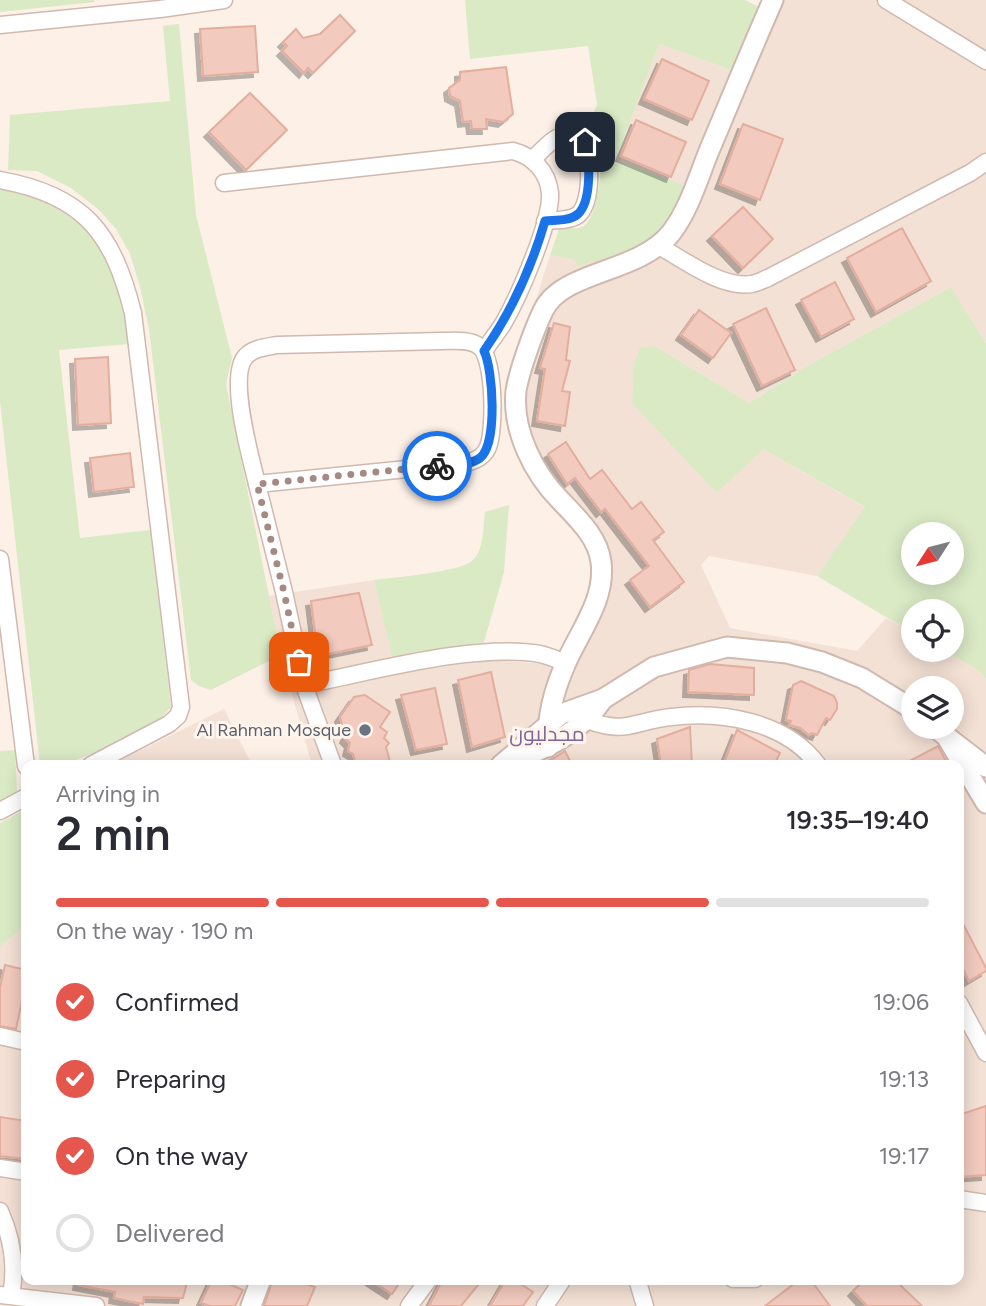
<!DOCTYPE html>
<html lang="en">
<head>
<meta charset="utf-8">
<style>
	:root { --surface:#fff; --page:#f7f7f7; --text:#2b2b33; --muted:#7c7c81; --line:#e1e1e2; --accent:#e5564d }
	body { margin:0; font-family:Figtree,Cairo,sans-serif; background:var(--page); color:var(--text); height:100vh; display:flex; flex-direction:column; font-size:26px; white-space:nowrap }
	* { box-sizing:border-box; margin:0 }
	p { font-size:23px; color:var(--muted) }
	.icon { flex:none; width:38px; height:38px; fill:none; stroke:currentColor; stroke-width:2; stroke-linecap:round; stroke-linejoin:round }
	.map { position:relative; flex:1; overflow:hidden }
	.side { position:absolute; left:21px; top:760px; width:943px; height:525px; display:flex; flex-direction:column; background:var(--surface); border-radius:14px; box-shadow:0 4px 18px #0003 }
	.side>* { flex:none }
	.needle { width:46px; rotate:234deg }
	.controls { position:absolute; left:901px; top:522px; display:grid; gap:14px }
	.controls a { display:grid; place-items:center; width:63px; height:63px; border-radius:50%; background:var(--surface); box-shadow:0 4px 18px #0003; font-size:35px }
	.pin { position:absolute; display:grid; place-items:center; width:60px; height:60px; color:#fff; margin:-30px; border-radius:14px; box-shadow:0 4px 10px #0006 }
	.courier { position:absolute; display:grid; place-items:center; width:70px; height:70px; margin:-35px; border:5px solid #1a73e8; border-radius:50%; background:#fff; color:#222; box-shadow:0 2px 9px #0007 }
	.head em { font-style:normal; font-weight:600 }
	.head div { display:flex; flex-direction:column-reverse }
	.head { display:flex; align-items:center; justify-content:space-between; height:119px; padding:0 35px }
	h1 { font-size:46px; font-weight:600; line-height:52px }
	.bar { display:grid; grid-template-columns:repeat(4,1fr); gap:10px 7px; align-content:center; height:84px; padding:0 35px }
	.bar i { height:9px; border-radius:5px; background:var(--line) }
	.bar .current { background:var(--accent) }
	.bar p { grid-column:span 4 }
	ol { padding:0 35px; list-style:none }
	li { display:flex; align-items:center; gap:21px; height:77px }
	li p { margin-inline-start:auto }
	li .icon { padding:7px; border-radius:50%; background:var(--accent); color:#fff; stroke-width:4 }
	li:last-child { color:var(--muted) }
	li i { width:38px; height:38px; border:4px solid var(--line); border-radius:50% }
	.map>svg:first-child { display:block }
</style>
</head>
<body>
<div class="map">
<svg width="986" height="1306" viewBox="0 0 986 1306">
	<defs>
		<filter id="shadow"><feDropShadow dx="-5" dy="5" stdDeviation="0" flood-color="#0004"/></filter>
	</defs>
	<rect width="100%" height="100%" fill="#fcf0e7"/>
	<g fill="#f4e1d5" fill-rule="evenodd">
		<path d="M762 0H986V343L951 287 809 365 749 403 655 346 763 449 866 508 817 576 709 556 701 565 730 628 857 651 886 618 913 633 914 649H941L978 670 986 679V1306H26L0 1294V947L26 925V1279H959V765H312L281 655 269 596 374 580 397 674 489 660 548 664 577 628 592 582 593 554 580 534 537 490 520 462 510 434 507 405 508 378 527 329 550 255 593 260 609 258 685 186 616 160 659 44 734 71ZM914 688H952V726H914Z"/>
		<polygon points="224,709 252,765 111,765"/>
	</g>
	<g fill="#daeac5" fill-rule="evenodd">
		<polygon points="0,0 94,0 95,2 0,12"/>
		<path d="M465 0H745L759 7 734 71 659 44 616 160 686 186C670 215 657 241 625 253 609 258 593 260 578 267L575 259 550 255 560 226C566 227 575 230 582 227 598 221 605 158 598 144 596 139 591 135 588 131L597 104 588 46 470 59Z"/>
		<polygon points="179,24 196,215 232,358 226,384 281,655 211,690 199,686 191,680 149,329 140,287 130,254 116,229 98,209 71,188 37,171 8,170 10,115 170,101 163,26"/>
		<path d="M0 187C20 191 45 195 62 208 92 230 120 269 126 306 128 319 128 332 128 344L59 350 80 538 150 530 171 707 159 720 137 735 64 765H40L0 401Z"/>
		<path d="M951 287 986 343V679L978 670 941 649H952V611H914L913 633 817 576 865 507 763 449 717 493 632 403 634 364 640 348 655 346 749 403 809 365ZM914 534H952V572H914Z"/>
		<path d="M509 505 504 572 484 642 393 660 374 580C394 577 459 573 473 560 484 550 483 526 485 512Z"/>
		<polygon points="15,750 17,791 0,801 0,751"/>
		<polygon points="26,809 26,925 0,947 0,823"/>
	</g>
	<g fill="#f2cabe" stroke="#e4ae9f" stroke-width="2" filter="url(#shadow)">
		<polygon points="340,15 355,31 313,73 308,68 304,73 282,51 287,46 283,42 296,29 303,38 320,34"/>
		<polygon points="255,26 258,72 203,76 200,29"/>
		<polygon points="662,59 709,81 692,120 644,99"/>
		<polygon points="506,67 513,114 503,122 486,119 487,129 472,129 471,121 463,122 460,101 450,96 449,88 460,80 460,72"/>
		<polygon points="250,93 287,130 246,170 209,132"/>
		<polygon points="636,120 686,142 671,177 621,156"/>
		<polygon points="743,124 783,139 760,200 720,184"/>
		<polygon points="743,207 773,239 743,268 712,236"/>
		<polygon points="902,228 931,281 876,312 847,258"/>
		<polygon points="835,282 854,319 821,337 801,300"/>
		<polygon points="766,308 795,370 762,386 733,324"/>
		<polygon points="699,310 731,333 713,358 681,335"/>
		<polygon points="554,323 570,327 566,360 570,361 562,391 570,392 565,426 537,421 545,369 540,368"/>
		<polygon points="108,357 111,423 78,425 75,359"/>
		<polygon points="566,442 590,479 602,470 632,509 641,502 664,532 653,540 684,582 650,607 630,580 649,566 605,509 601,512 575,478 567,484 548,454"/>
		<polygon points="130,453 134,487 94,492 90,458"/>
		<polygon points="359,593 372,645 318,656 311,601"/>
		<polygon points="710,664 754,668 754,695 688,692 689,670"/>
		<polygon points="491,672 505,737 472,747 458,680"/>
		<polygon points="801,681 834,696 837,703 837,709 830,720 826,718 817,735 812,733 809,735 800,728 789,725 791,721 786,720 793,685"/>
		<polygon points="435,688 447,744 416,750 401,695"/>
		<polygon points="365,695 390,712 380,727 387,732 384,738 389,743 386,747 390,762 356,765 353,754 348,751 350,743 345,738 348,732 343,729 340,717 354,697"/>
		<polygon points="690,727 692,765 661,765 657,739"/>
		<polygon points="737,730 780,753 774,765 723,765"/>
		<polygon points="938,746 948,765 902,765"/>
		<polygon points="565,751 572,765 539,765 554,758"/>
		<polygon points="959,916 986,968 986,971 969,981 959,961"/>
		<polygon points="5,965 26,970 26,982 16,1029 0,1026 0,988"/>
		<polygon points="986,1106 986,1175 959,1177 959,1115"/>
		<polygon points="0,1117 26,1121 26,1159 0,1156"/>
		<polygon points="79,1279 188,1279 183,1298 144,1297 143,1304 114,1298 115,1292 78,1285"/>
		<polygon points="212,1279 218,1279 243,1290 235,1306 210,1306 201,1303"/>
		<polygon points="273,1279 291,1279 315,1287 307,1306 264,1306"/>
		<polygon points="369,1279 402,1279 392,1294"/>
		<polygon points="443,1279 483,1279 461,1306 429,1306"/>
		<polygon points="506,1279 513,1279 533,1292 523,1306 490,1306"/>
		<polygon points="800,1279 810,1279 830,1306 765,1306"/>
		<polygon points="865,1279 894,1279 922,1306 867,1306 853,1291"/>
	</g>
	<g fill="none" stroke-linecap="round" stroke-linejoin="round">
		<defs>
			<g id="minor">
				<polyline points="886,0 986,61"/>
				<polyline points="0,25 160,9 224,0"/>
				<path d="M533 159C550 143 555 132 580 136 592 152 593 202 578 215 569 221 555 220 545 221"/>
				<path d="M0 180C84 195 113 233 133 313L181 707 178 716 169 724 91 765"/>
				<path d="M224 183 513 151C533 156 548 172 550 193 552 221 518 298 503 324 497 333 490 342 484 351"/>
				<path d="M659 246C684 260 722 289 752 284 757 283 763 280 768 278L970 173 986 162"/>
				<path d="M442 341C454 341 469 339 479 346 495 357 495 430 488 447 484 457 476 460 467 463L257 484C251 458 227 376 246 356 254 348 266 347 277 345Z"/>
				<polyline points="257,484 284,592 304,685 333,765"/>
				<polyline points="0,559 26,766"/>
				<path d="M304 685C372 672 473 643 540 654 549 656 558 660 566 663"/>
				<path d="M587 720C628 735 633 721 671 717 721 711 786 721 818 765"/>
				<polyline points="0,811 26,797"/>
				<polyline points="959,1003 986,1053"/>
				<polyline points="0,1036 26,1042"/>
				<polyline points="0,1168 26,1172"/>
				<polyline points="959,1199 986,1203"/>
				<path d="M0 1211C12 1238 17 1265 11 1295"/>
				<polyline points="637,1279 645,1306"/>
				<polyline points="733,1279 755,1279"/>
				<polyline points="0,1295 96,1306"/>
				<polyline points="409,1306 429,1279"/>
				<polyline points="545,1306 563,1279"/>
			</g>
			<g id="tertiary">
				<polyline points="933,726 986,767"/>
				<polyline points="946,736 986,803"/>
				<path d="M548 747C547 717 553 693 565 665 579 632 606 600 601 562 598 537 577 518 561 501 534 474 512 431 516 391 519 371 534 330 543 311 562 270 638 274 671 233 689 210 698 178 709 151 730 101 751 50 773 0"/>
				<path d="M510 762C548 748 580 733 603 699"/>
				<polyline points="501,765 561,714 603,699 654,667 727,647 787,653 822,662 862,678 914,710"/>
				<polyline points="251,1306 261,1279"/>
			</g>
		</defs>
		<use href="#minor" stroke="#d0b9af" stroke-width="19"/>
		<use href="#tertiary" stroke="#d0b9af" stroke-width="23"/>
		<use href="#minor" stroke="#fff" stroke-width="16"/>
		<use href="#tertiary" stroke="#fff" stroke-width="19"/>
	</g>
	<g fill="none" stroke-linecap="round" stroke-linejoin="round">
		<polyline stroke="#a58a82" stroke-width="7" stroke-dasharray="0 12.6" points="299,662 284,592 257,484 437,466"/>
		<path stroke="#1a73e8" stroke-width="9" d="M437 466C450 465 469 466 480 458 498 444 493 369 484 351 511 312 532 266 545 221 556 220 570 221 578 214 592 201 590 158 585 142"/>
	</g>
	<circle fill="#6b7280" stroke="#fff5ed" stroke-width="2.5" cx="365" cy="730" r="7"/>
	<g text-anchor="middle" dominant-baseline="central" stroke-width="6" stroke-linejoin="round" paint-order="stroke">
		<g font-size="18" fill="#5b616d" stroke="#fff5ed" text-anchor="end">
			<text x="351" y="730">Al Rahman Mosque</text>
		</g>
		<g font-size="21" fill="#806799" stroke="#fff5ed">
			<text x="547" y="733">مجدليون</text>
		</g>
	</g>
</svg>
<div class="controls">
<a><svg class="needle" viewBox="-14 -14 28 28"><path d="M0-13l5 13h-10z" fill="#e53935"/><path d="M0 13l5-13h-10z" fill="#7c7c81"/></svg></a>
<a><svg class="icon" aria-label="locate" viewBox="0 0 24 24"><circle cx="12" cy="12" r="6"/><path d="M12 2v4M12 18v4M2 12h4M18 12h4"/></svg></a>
<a><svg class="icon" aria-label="layers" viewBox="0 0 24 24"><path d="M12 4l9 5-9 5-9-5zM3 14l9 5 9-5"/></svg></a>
</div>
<div class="pin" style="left:299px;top:662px;background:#ea580c"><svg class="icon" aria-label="bag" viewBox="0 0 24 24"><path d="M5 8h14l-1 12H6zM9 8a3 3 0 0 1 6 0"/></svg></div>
<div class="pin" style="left:585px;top:142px;background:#1f2937"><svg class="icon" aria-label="home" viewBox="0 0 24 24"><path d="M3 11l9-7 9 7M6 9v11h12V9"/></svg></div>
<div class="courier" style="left:437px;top:466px"><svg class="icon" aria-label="bike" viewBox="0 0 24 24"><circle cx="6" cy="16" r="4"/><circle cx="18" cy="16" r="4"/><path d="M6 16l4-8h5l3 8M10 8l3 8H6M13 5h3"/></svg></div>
<section class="side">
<div class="head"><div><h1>2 min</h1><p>Arriving in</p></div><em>19:35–19:40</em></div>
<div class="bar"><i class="current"></i><i class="current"></i><i class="current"></i><i></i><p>On the way · 190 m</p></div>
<ol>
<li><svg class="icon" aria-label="check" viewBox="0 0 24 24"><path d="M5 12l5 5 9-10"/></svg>Confirmed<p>19:06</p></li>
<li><svg class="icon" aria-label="check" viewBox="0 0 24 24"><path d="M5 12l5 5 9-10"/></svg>Preparing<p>19:13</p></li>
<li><svg class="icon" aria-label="check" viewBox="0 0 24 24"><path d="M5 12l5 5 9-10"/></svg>On the way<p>19:17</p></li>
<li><i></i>Delivered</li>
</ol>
</section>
</div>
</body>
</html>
